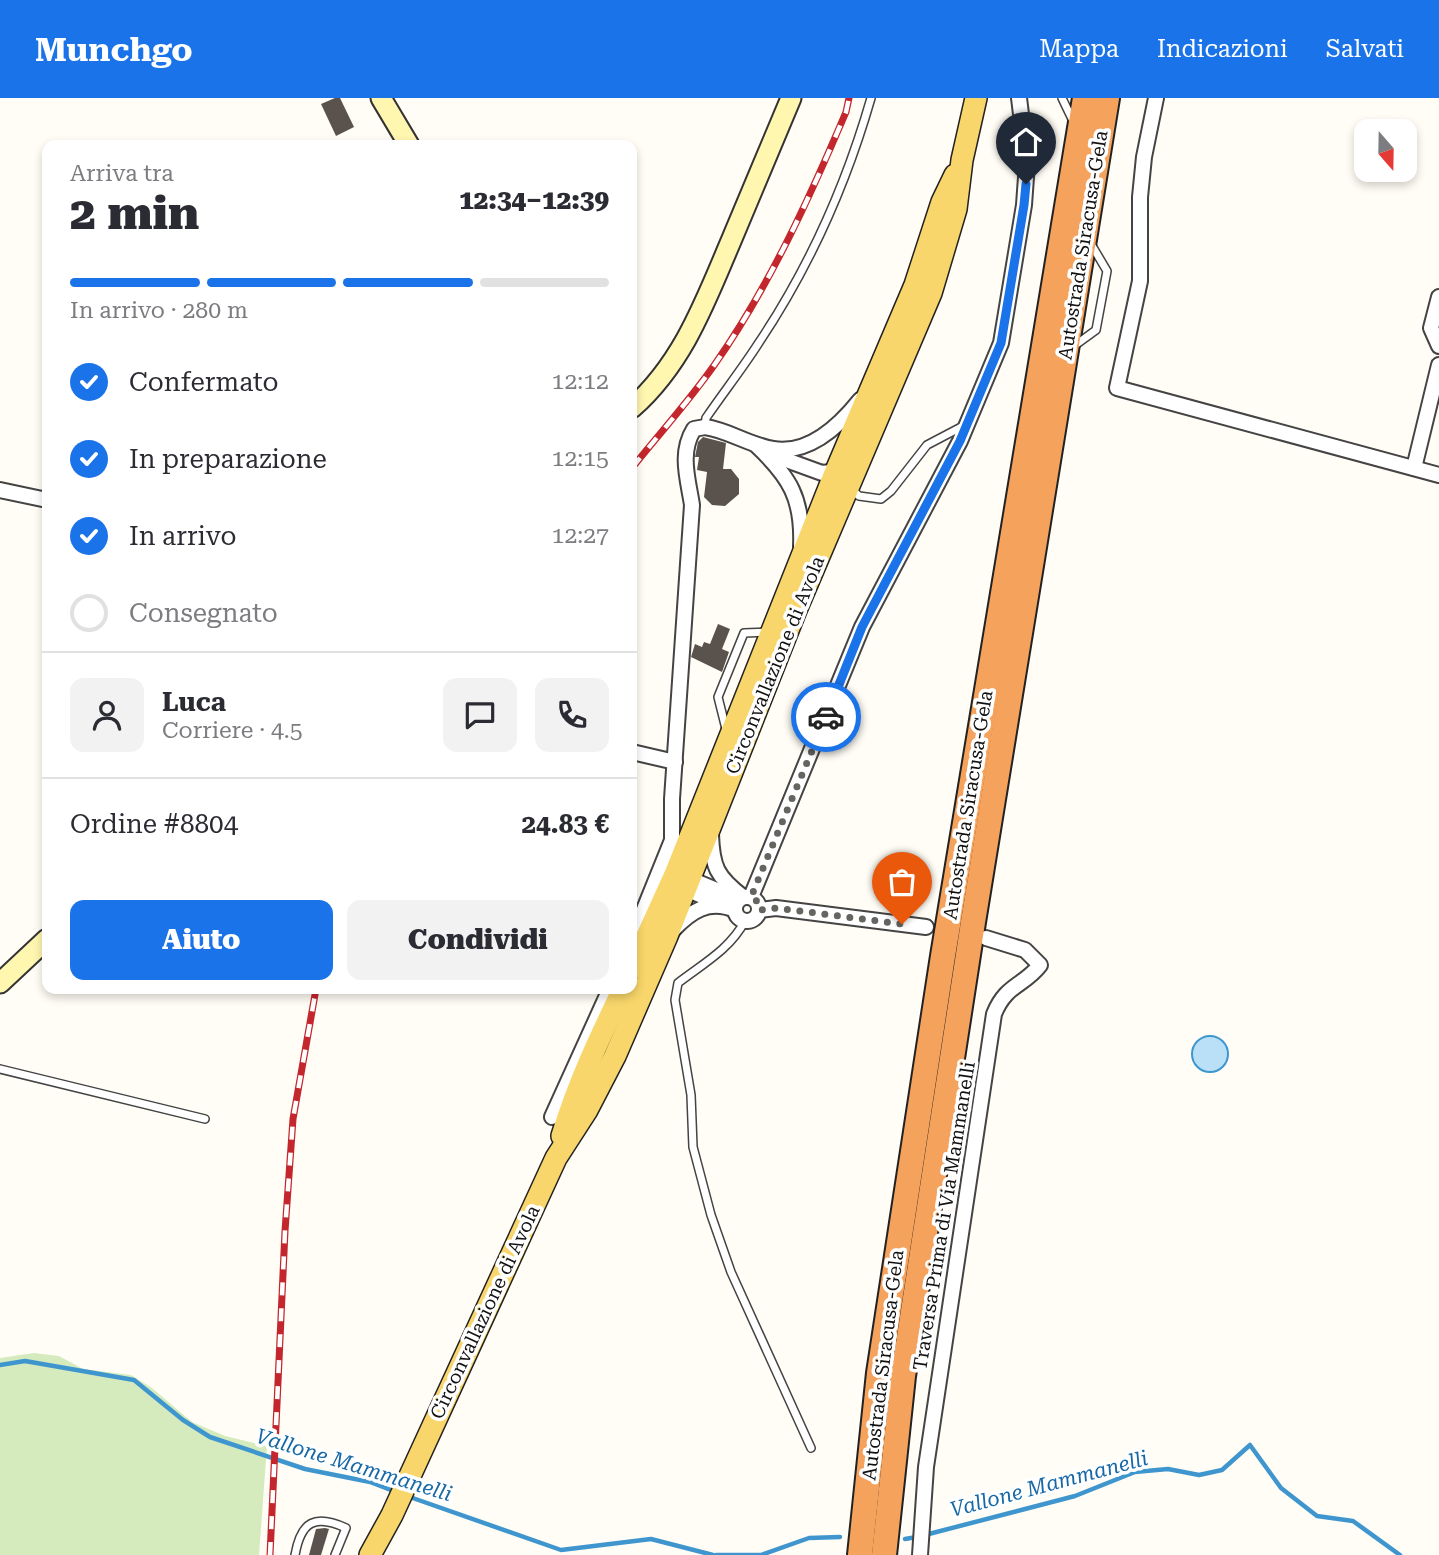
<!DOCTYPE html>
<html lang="it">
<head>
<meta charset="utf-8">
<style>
	:root { --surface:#fff; --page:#f2f2f3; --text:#2b2b33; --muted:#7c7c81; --line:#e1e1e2; --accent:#1a73e8 }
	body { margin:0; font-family:"Roboto Serif",serif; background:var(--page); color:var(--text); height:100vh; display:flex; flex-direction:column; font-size:26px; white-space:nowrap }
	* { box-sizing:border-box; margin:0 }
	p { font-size:23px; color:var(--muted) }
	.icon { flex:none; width:38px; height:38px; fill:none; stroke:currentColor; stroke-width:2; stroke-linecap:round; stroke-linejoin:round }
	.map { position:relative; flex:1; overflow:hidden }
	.drawer { position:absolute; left:42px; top:42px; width:595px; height:854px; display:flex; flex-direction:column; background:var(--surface); border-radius:14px; box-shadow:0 4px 10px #0003 }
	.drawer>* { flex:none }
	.needle { width:46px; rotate:160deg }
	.controls { position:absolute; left:1354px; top:21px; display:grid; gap:14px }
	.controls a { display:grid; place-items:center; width:63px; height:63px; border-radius:14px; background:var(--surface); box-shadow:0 4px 10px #0003; font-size:35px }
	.pin { position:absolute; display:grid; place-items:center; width:60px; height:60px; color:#fff; margin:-72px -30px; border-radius:50% 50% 50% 0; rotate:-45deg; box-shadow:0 0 7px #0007 }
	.pin .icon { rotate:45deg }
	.courier { position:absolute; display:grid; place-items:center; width:70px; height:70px; margin:-35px; border:5px solid #1a73e8; border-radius:50%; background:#fff; color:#222; box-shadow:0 2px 9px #0007 }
	.summary em { font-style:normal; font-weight:800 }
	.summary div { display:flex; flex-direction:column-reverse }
	.summary { display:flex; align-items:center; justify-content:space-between; height:119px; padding:0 28px }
	h1 { font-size:46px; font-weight:800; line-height:52px }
	.bar { display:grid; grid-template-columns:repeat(4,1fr); gap:10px 7px; align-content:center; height:84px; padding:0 28px }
	.bar i { height:9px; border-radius:5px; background:var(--line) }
	.bar .on { background:var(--accent) }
	.bar p { grid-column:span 4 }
	.line { display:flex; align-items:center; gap:18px; padding:0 28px; border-top:2px solid var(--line) }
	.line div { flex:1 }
	.round { display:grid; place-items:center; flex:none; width:74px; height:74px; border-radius:14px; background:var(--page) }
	ol { padding:0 28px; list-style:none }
	li { display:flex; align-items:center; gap:21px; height:77px }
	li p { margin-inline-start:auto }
	li .icon { padding:7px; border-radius:50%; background:var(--accent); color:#fff; stroke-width:4 }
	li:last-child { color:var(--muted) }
	li i { width:38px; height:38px; border:4px solid var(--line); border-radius:50% }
	.cta { display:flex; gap:14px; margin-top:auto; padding:14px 28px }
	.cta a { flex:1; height:80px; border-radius:14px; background:var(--accent); color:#fff; font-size:28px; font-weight:800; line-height:80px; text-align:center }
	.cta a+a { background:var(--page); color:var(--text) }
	header { display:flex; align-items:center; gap:42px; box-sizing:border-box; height:98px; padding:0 35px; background:var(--accent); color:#fff }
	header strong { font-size:33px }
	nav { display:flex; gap:38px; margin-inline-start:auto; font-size:24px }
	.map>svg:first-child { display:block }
</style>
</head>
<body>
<header>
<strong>Munchgo</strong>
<nav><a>Mappa</a><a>Indicazioni</a><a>Salvati</a></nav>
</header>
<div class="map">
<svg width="1439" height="1457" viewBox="0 0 1439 1457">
	<rect width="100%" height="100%" fill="#fffdf5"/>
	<polygon fill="#d5ebbd" points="34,1255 59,1258 83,1271 131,1277 152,1290 192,1324 225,1338 267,1348 259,1457 0,1457 0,1260"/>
	<circle fill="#b9e0f7" stroke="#3f96cf" stroke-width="2" cx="1210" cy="956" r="18"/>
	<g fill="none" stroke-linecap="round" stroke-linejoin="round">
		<g stroke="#3f96cf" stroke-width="4.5">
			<polyline points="0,1267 25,1263 134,1282 183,1322 210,1339 305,1371 370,1384 396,1394"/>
			<polyline points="407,1398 561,1452 651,1441 713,1457"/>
			<polyline points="925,1437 1075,1398 1135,1374 1168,1371 1199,1377 1222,1372 1250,1347 1281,1390 1317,1418 1353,1423 1400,1457"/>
			<polyline points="905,1441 917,1439"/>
			<polyline points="716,1457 761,1457 809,1440 840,1439"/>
		</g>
	</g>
	<g fill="#5a524d">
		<polygon points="335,0 340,0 354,29 336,38 321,6"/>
		<polygon points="703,339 726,345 723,371 731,371 739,381 739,396 725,408 712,407 704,399 707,374 697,372 699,359 695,359 698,344"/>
		<polygon points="718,526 730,531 722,551 729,554 722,574 691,559 695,546 702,549 704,544 710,546"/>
		<polygon points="325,1430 329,1431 321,1457 309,1457 316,1431"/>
	</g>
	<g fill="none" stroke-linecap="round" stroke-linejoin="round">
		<defs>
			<g id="lane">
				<polyline points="1062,0 1074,25"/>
				<polyline points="1074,248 1096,232 1107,173 1091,146"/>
				<path d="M705 329 706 320C723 295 742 271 758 246 809 170 846 87 871 0"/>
				<polyline points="851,391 859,398 881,401 891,393 927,347 967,326"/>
				<polyline points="726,631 718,599 744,535 770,534"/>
				<path d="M745 823C729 852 704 865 678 885L675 902 691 997 693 1049 711 1117 731 1174 811 1350"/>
				<polyline points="0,971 205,1021"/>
				<path d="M295 1457C301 1423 315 1416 346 1430L335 1457"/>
			</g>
			<g id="street">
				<polyline points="1156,0 1144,59 1140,99 1140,183 1117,290 1439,377"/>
				<polyline points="1439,199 1431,230 1439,248"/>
				<path d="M756 347C790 379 803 401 801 448"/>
				<polyline points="767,355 822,375 840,373"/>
				<polyline points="1414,370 1439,267"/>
				<polyline points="0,392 47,402"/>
				<polyline points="632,654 675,664"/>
				<path d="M711 736C712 769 717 779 743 799"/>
				<polyline points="683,778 738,801"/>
				<polyline points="679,788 721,806"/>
				<circle cx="747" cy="811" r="12"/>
				<polyline points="751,799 862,529 960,343 1001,245 1024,107 1027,65 1019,0"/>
				<polyline points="760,812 776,810 926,829"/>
				<path d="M673 832C691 813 709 801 735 812"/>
				<path d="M632 841 672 742V701L692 407C688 381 679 355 694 331L705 329C728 332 749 347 773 351 809 357 840 327 860 302"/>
				<polyline points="552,1019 610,891"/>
				<path d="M920 1457 926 1369 994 916C1006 886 1024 888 1040 867L1025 852 986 840"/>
			</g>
			<g id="secondary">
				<polyline points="381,0 409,47"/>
				<path d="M632 310C683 265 705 204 731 143 751 95 771 48 791 0"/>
				<polyline points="0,885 47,841"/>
			</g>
			<g id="primary">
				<polyline points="632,871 676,774 835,375 915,187 942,104 955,77"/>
				<path d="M562 1038C577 987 600 939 623 891"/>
				<polyline points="370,1457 392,1417 556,1060 587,1012 615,958 667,838 796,512 931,195 956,111 962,62 976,0"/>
			</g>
			<g id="highway">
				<polyline points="860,1457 879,1275 943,858 1085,0"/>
				<polyline points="884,1457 903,1278 973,824 1107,0"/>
			</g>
		</defs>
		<use href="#lane" stroke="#444" stroke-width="10"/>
		<use href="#street" stroke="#444" stroke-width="18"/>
		<use href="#secondary" stroke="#333" stroke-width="23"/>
		<use href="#primary" stroke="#222" stroke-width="24"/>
		<use href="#highway" stroke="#222" stroke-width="28"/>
		<use href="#lane" stroke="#fff" stroke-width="7"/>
		<use href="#street" stroke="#fff" stroke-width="14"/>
		<use href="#secondary" stroke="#fff6b0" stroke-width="19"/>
		<use href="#primary" stroke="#f9d66b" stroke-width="21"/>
		<use href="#highway" stroke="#f5a25d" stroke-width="24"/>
		<defs>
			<g id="rail">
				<path d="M632 370C659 336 690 302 715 266 770 187 809 101 846 14L849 0"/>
				<polyline points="270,1457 285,1133 293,1021 316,891"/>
			</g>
		</defs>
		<use href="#rail" stroke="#c4262e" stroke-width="7"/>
		<use href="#rail" stroke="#fff" stroke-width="4.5" stroke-dasharray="13" stroke-linecap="butt"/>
	</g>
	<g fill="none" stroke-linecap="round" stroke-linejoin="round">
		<polyline stroke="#646461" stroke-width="7" stroke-dasharray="0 12.6" points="826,619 751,799 758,804 760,812 776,810 902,826"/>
		<polyline stroke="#1a73e8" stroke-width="9" points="826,619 862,529 960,343 1001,245 1024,107 1026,86"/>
	</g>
	<g text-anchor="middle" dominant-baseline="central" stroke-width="7" stroke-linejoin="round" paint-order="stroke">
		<g font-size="19" fill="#111" stroke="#fff">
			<text transform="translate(1083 147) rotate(-81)">Autostrada Siracusa-Gela</text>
			<text transform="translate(775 567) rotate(-68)">Circonvallazione di Avola</text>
			<text transform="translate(968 707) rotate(-81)">Autostrada Siracusa-Gela</text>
			<text transform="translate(944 1118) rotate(-81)">Traversa Prima di Via Mammanelli</text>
			<text transform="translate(485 1214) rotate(-65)">Circonvallazione di Avola</text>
			<text transform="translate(883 1267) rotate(-83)">Autostrada Siracusa-Gela</text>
		</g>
		<g font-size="21" font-style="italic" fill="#1768a6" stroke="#fff">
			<text transform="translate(354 1367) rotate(17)">Vallone Mammanelli</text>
			<text transform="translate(1049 1386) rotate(-15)">Vallone Mammanelli</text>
		</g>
	</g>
</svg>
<div class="controls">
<a><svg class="needle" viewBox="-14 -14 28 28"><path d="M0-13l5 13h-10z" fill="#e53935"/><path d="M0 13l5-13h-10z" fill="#7c7c81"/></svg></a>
</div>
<div class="pin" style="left:902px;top:826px;background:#ea580c"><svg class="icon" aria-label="bag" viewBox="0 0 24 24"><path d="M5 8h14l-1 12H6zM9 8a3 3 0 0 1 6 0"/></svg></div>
<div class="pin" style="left:1026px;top:86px;background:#1f2937"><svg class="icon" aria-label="home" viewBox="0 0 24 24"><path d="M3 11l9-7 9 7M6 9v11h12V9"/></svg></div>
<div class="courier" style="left:826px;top:619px"><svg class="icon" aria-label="car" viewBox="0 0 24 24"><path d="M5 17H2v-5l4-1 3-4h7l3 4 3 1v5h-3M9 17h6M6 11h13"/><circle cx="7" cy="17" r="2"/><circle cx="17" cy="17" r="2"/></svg></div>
<section class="drawer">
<div class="summary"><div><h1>2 min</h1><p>Arriva tra</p></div><em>12:34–12:39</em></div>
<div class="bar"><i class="on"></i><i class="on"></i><i class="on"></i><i></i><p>In arrivo · 280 m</p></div>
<ol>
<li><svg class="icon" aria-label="check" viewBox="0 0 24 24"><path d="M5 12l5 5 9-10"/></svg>Confermato<p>12:12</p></li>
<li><svg class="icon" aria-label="check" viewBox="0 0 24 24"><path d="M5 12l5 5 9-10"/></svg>In preparazione<p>12:15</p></li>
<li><svg class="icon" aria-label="check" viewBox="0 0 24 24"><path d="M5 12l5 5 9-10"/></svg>In arrivo<p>12:27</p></li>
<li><i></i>Consegnato</li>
</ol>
<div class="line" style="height:126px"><a class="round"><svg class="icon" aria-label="person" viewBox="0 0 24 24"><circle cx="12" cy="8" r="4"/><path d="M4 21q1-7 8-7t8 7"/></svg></a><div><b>Luca</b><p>Corriere · 4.5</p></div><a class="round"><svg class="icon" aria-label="chat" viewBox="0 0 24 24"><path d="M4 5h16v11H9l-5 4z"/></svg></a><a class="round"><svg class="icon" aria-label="phone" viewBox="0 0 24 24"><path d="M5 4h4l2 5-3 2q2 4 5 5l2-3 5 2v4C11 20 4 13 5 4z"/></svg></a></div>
<div class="line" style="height:91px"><div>Ordine #8804</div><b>24.83 €</b></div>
<div class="cta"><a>Aiuto</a><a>Condividi</a></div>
</section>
</div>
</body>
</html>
